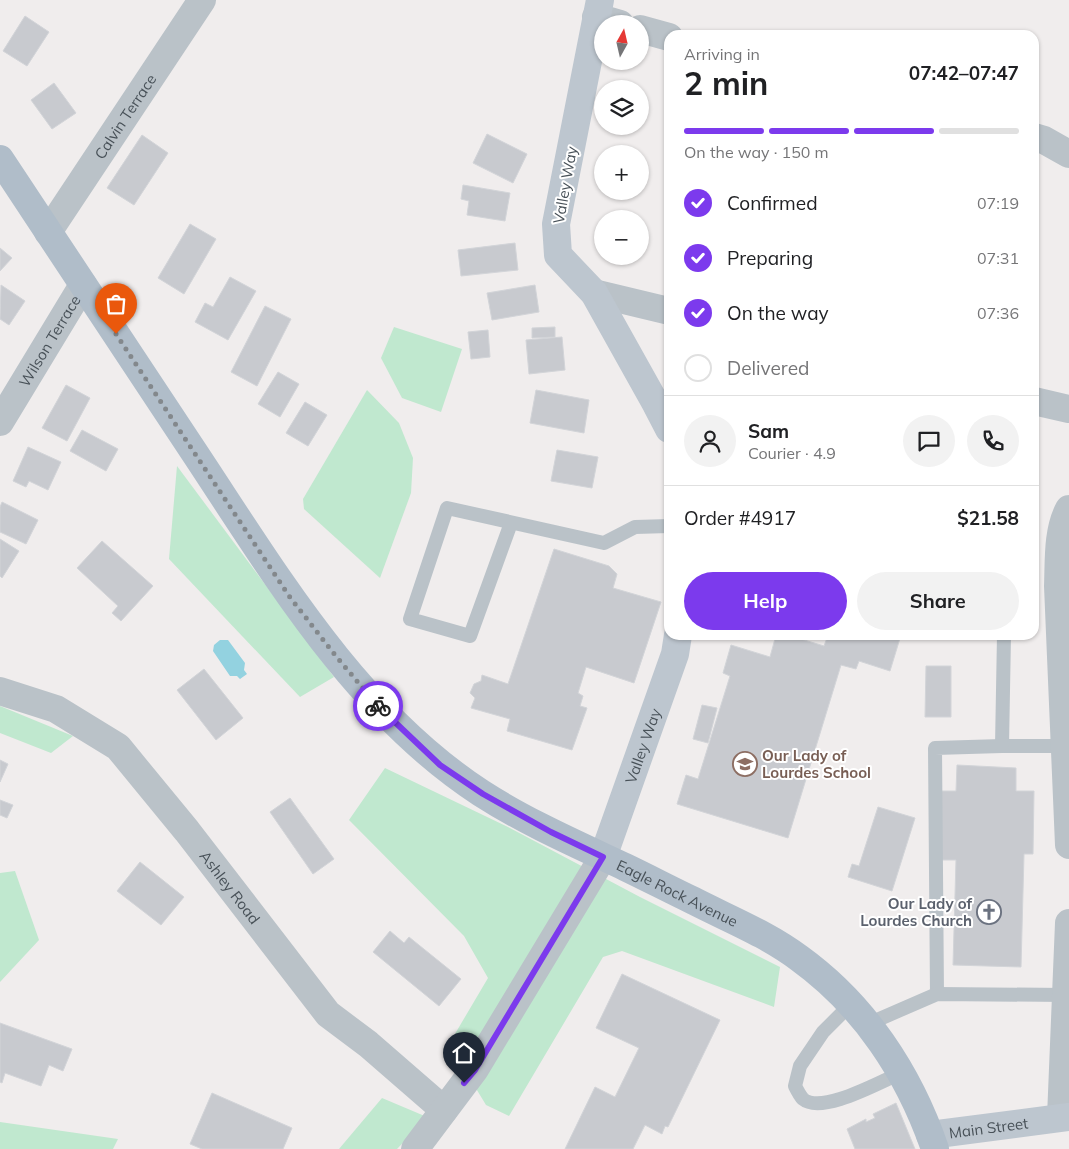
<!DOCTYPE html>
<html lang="en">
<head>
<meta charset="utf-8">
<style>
	:root { --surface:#fff; --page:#f2f2f2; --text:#202124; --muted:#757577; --line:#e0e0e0; --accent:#7c3aed }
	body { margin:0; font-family:Mulish,sans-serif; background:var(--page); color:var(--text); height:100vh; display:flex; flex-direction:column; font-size:19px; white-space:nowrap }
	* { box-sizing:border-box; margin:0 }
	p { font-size:16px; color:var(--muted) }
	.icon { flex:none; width:28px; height:28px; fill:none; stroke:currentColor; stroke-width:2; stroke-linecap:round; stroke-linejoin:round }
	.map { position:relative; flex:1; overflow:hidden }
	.details { position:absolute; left:664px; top:30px; width:375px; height:610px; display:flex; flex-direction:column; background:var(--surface); border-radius:15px; box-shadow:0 1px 4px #0004 }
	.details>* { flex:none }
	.needle { width:32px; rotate:8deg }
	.fabs { position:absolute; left:594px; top:15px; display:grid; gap:10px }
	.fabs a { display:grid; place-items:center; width:55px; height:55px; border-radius:50%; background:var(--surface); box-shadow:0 1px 4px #0004; font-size:25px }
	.pin { position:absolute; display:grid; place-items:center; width:42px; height:42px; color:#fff; margin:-51px -21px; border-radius:50% 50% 50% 0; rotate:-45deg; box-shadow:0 0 5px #0007 }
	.pin .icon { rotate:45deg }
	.courier { position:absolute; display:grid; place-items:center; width:50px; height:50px; margin:-25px; border:4px solid #7c3aed; border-radius:50%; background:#fff; color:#222; box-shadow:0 1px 6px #0007 }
	.head em { font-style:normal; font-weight:700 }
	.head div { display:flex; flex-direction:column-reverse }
	.head { display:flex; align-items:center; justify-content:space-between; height:85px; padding:0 20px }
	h1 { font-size:32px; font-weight:700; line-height:38px }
	.bar { display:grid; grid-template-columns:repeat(4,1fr); gap:8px 5px; align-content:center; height:60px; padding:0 20px }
	.bar i { height:6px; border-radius:4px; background:var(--line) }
	.bar .current { background:var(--accent) }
	.bar p { grid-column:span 4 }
	.line { display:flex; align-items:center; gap:12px; padding:0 20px; border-top:1px solid var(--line) }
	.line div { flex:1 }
	.round { display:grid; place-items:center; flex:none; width:52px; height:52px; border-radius:26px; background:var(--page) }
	ol { padding:0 20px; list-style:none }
	li { display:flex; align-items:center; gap:15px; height:55px }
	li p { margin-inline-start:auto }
	li .icon { padding:5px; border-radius:50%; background:var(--accent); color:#fff; stroke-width:4 }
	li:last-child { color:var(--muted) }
	li i { width:28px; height:28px; border:2px solid var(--line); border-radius:50% }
	.cta { display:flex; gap:10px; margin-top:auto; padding:10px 20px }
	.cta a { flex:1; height:58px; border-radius:30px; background:var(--accent); color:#fff; font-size:20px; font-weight:700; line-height:58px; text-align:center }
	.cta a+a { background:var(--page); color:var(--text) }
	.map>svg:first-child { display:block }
</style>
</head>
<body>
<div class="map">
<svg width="1069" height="1149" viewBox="0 0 1069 1149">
	<rect width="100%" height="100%" fill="#f0eded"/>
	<g fill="#c0e8cf">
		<polygon points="394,327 462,349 441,412 402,398 381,358"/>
		<polygon points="367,390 399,423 413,458 411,493 380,578 304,509 303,499"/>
		<polygon points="177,466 334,677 300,697 169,559"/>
		<polygon points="0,706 73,736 51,753 0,733"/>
		<polygon points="385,768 508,827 640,897 780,967 774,1007 622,951 603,957 509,1116 486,1105 449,1044 488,978 464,936 349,820"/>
		<polygon points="15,871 39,940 0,982 0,873"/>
		<polygon points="382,1098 427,1117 397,1149 339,1149"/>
		<polygon points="0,1122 118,1139 113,1149 0,1149"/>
	</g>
	<polygon fill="#93d2e0" points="220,640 228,640 245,663 244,670 247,674 240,679 237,676 230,676 213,651 214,645"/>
	<g fill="#c8cacf" stroke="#d2d4d8">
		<polygon points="25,16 49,32 27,66 3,51"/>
		<polygon points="54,83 76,113 52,129 31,100"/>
		<polygon points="487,134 527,154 513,183 473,163"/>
		<polygon points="142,135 168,153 134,205 107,188"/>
		<polygon points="463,185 510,193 505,221 467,215 469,201 461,199"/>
		<polygon points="190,224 216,239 184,294 158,278"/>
		<polygon points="515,243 518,270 461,276 458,250"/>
		<polygon points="0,248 12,258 0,271"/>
		<polygon points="230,277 256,291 228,340 195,322 205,303 213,307"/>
		<polygon points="1,285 25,301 9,325 0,319"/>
		<polygon points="535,285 539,312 492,320 487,293"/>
		<polygon points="265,306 291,319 257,386 231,372"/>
		<polygon points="555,327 555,337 532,338 532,328"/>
		<polygon points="488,330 490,357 471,359 468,332"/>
		<polygon points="562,337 565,370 529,374 526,340"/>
		<polygon points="278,372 299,384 280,417 258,404"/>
		<polygon points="66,385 90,398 67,441 42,428"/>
		<polygon points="536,390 589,400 584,433 530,423"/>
		<polygon points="305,402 327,415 308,446 286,433"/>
		<polygon points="82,430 118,449 106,471 70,451"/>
		<polygon points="28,447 61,462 48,490 29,481 26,487 13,481"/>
		<polygon points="557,450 598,457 592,488 551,481"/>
		<polygon points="2,502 38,520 26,544 0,532 0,507"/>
		<polygon points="0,539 19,551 2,578 0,576"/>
		<polygon points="102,541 153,586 121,621 112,613 118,606 77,568"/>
		<polygon points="554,549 609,566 617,574 613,588 661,602 634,683 586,667 578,693 583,696 580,706 587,708 572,750 507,731 510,719 471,708 475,698 470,693 474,684 481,681 482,675 508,684"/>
		<polygon points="776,635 788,635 824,646 828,635 901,635 890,671 859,661 856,669 841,665 788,838 677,804 686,775 698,779 730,676 723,673 731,645 770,657"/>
		<polygon points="926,666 951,666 951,717 925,717"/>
		<polygon points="204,669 243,718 216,740 177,690"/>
		<polygon points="702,705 717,708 708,743 693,739"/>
		<polygon points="0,760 8,764 0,782"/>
		<polygon points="957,765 1016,768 1016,791 1034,791 1033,854 1024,854 1021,967 953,965 956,860 938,860 940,791 956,791"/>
		<polygon points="290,798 334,859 313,874 270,812"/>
		<polygon points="0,800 13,805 7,818 0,815"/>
		<polygon points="878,807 915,818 892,891 848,877 852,864 859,866"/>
		<polygon points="140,862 184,897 161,925 117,891"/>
		<polygon points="390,931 404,943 409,937 461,979 439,1006 373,952"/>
		<polygon points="622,974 720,1020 668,1127 665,1126 662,1134 645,1125 633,1149 565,1149 595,1087 615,1097 639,1048 596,1028"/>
		<polygon points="0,1023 72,1049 63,1071 49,1065 41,1086 5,1073 2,1083 0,1082"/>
		<polygon points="212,1093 292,1128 283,1149 202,1149 190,1144"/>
		<polygon points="896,1103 915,1149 855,1149 847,1129 866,1119 866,1122 875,1118 873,1114"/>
	</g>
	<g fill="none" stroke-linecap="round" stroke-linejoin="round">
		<g stroke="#bac2c8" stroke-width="14">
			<polyline points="511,523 470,636 410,619 447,508 604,543 635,527 669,526"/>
			<polyline points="1004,635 1002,746 1065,746"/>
			<polyline points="937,994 935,748 1002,746"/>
			<path d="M851 1004 823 1032 800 1066 795 1086C797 1090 800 1096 803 1099 822 1115 881 1081 901 1073"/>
			<polyline points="868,1024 937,994 1066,995"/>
		</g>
		<g stroke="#bac2c8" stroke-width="28">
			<polyline points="596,17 620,24"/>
			<polyline points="640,29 669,37"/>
			<polyline points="1034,137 1044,140 1069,154"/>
			<path id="s1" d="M48 232 202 0"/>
			<polyline points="594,293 669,311"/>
			<polyline points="1034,401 1069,409"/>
			<path id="s2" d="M0 422 83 285"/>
			<path d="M1069 509C1057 531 1059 562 1058 586L1069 845"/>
			<path id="s3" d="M0 691 56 709 118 747 187 831 328 1014 368 1044 444 1110"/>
			<polyline points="1061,1117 1069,923"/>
			<polyline points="415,1149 475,1069 603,857"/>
		</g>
		<g stroke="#bdc6cf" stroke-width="28">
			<polyline points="600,0 556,224 558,255 594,293 656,404 669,429"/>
			<path id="s4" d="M603 857 675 654 678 635"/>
			<path id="s5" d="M930 1135 1069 1117"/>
		</g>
		<path stroke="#b0bdc9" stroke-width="28" id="s6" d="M0 159C66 259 132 358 198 458 278 579 357 712 481 793 526 822 576 844 625 867 648 878 671 890 694 901 729 919 767 934 799 958 864 1005 909 1073 935 1149"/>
	</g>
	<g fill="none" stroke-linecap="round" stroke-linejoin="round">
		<polyline stroke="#83888c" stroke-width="5" stroke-dasharray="0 9" points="116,334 289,596 335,655 378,706"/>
		<polyline stroke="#7c3aed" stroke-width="6" points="378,706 440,765 483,794 551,832 603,857 475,1070 464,1083"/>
	</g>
	<defs>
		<symbol id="school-ring" viewBox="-11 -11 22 22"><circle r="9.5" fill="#fff" stroke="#8d6e63" stroke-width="1.5"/><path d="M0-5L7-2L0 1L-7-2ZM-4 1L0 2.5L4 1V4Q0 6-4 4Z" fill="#8d6e63"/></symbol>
		<symbol id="church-ring" viewBox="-11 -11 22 22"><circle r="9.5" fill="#fff" stroke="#6b7280" stroke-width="1.5"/><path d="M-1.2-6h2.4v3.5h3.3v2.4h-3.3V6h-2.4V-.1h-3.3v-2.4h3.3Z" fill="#6b7280"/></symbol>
	</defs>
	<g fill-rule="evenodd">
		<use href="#school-ring" x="731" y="750" width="28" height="28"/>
		<use href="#church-ring" x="975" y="898" width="28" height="28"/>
	</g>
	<g text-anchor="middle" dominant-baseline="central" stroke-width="4" stroke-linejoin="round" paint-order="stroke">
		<g font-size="15" fill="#485158" stroke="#fff">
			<text stroke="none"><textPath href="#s1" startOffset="139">Calvin Terrace</textPath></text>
			<text transform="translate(565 185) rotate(-80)">Valley Way</text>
			<text stroke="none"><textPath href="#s2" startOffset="95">Wilson Terrace</textPath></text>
			<text stroke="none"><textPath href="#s4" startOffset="118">Valley Way</textPath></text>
			<text stroke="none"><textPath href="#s3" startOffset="311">Ashley Road</textPath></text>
			<text stroke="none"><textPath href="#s6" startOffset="1021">Eagle Rock Avenue</textPath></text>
			<text stroke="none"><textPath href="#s5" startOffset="59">Main Street</textPath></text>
		</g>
		<g font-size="15" font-weight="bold" fill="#785e54" stroke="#fff" text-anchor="start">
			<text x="762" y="755">Our Lady of<tspan x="762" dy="17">Lourdes School</tspan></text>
		</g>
		<g font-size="15" font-weight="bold" fill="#5b616d" stroke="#fff" text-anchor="end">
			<text x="972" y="903">Our Lady of<tspan x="972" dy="17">Lourdes Church</tspan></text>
		</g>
	</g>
</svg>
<div class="fabs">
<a><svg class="needle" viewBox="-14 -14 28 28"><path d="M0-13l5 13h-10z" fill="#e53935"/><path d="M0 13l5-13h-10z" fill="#757577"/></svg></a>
<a><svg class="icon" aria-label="layers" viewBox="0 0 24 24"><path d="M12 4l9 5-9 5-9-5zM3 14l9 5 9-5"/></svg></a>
<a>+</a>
<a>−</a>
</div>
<div class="pin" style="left:116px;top:334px;background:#ea580c"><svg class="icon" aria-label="bag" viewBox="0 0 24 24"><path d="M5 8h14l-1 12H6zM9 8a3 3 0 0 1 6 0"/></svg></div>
<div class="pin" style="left:464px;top:1083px;background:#1f2937"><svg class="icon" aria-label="home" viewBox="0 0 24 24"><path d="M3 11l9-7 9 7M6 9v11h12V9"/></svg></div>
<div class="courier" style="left:378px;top:706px"><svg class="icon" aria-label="bike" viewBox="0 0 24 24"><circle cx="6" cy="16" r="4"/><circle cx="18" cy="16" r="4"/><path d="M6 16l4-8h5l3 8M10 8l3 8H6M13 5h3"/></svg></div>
<section class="details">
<div class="head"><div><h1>2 min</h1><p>Arriving in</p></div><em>07:42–07:47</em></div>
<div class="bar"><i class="current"></i><i class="current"></i><i class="current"></i><i></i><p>On the way · 150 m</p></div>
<ol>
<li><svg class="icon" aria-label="check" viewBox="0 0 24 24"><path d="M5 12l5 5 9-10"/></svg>Confirmed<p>07:19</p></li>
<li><svg class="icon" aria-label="check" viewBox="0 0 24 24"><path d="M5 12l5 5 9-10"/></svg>Preparing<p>07:31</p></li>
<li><svg class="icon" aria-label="check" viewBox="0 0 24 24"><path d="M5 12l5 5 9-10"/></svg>On the way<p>07:36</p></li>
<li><i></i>Delivered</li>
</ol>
<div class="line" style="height:90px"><a class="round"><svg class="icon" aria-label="person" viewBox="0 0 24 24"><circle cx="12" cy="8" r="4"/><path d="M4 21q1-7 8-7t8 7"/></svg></a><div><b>Sam</b><p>Courier · 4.9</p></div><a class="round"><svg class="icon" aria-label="chat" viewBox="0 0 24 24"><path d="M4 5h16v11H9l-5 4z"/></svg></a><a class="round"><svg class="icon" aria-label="phone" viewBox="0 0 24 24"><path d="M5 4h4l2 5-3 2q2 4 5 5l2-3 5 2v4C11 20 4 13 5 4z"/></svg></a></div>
<div class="line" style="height:65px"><div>Order #4917</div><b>$21.58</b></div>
<div class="cta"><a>Help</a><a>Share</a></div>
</section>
</div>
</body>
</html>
